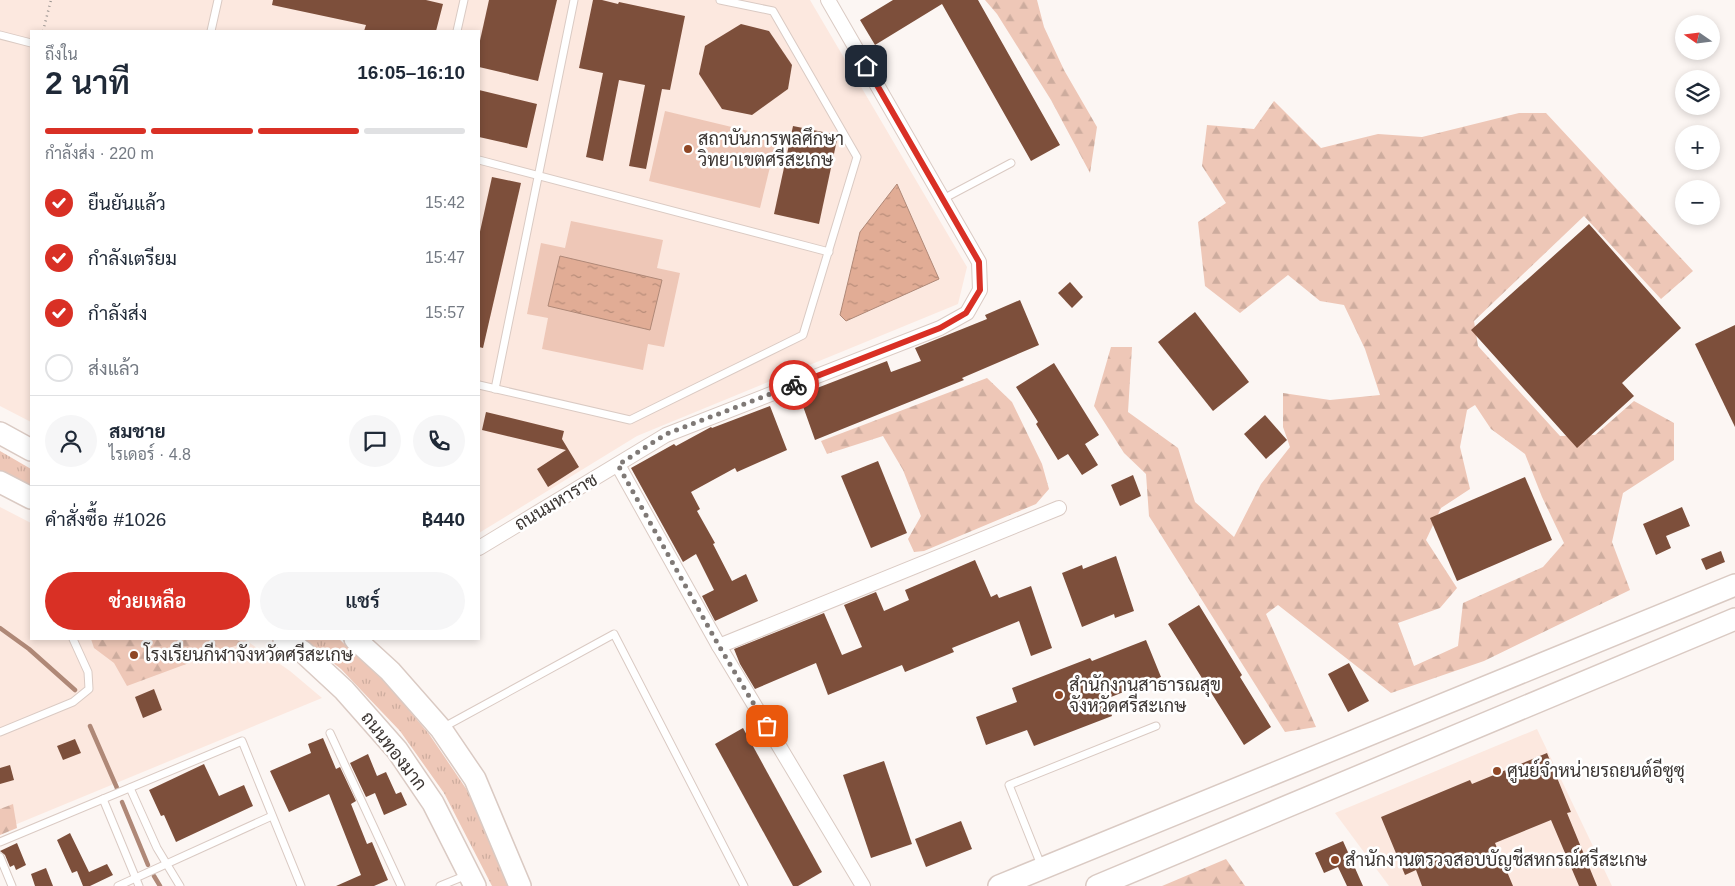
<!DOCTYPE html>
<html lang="th">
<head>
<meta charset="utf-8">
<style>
	:root { --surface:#fff; --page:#f6f6f7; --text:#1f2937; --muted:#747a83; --line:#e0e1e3; --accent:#d93025 }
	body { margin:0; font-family:Helvetica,Sarabun,sans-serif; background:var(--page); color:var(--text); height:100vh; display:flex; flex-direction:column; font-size:19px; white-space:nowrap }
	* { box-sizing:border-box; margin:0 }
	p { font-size:16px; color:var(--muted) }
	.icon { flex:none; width:28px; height:28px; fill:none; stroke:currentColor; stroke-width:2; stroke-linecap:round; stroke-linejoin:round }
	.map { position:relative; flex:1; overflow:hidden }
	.details { position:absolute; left:30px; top:30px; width:450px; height:610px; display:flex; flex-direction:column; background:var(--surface); border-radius:0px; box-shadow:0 2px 8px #0003 }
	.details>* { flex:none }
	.needle { width:32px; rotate:284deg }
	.tools { position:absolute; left:1675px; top:15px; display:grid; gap:10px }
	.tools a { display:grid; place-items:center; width:45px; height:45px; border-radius:50%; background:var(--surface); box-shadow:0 2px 8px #0003; font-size:25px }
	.pin { position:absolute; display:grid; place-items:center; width:42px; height:42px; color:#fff; margin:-21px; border-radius:10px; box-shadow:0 2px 8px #0006 }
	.courier { position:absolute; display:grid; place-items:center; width:50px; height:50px; margin:-25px; border:4px solid #d93025; border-radius:50%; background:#fff; color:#222; box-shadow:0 1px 6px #0007 }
	.summary em { font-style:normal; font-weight:600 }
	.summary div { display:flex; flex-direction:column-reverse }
	.summary { display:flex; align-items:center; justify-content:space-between; height:85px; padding:0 15px }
	h1 { font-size:32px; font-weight:600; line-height:38px }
	.bar { display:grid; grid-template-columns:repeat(4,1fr); gap:8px 5px; align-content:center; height:60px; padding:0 15px }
	.bar i { height:6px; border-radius:4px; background:var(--line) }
	.bar .active { background:var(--accent) }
	.bar p { grid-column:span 4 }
	.line { display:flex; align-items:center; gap:12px; padding:0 15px; border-top:1px solid var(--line) }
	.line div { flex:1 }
	.round { display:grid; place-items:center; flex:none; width:52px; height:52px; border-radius:26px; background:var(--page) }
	ol { padding:0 15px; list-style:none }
	li { display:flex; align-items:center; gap:15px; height:55px }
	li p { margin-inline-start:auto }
	li .icon { padding:5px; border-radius:50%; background:var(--accent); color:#fff; stroke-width:4 }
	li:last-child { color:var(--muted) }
	li i { width:28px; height:28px; border:2px solid var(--line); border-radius:50% }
	.cta { display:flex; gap:10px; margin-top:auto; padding:10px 15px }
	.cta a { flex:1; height:58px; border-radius:30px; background:var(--accent); color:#fff; font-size:20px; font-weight:600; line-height:58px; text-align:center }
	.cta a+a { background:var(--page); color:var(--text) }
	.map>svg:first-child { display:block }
</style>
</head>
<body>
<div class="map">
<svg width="1735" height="886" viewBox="0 0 1735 886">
	<defs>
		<pattern id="grass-tufts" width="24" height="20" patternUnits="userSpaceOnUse" patternTransform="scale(1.25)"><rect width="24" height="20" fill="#eec7b7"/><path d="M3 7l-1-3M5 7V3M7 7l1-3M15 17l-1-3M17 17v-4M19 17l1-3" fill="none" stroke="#cdac9e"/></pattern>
		<pattern id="forest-firs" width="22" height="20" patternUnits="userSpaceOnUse" patternTransform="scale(1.25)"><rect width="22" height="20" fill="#eec7b7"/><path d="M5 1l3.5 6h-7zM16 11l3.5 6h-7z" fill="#cdac9e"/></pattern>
		<pattern id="water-ripples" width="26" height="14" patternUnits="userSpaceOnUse" patternTransform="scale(1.25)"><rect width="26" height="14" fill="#e1ac95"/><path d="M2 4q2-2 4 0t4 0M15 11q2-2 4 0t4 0" fill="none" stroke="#b88d7a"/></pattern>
	</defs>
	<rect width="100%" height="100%" fill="#fcf6f3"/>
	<g fill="#fce8df">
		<polygon points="0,0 810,0 967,267 958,304 637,436 479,533 479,31 31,31 31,422 0,406"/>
		<polygon points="0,507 31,523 31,639 244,639 290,671 322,698 0,831"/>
		<polygon points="1537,729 1612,886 1389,886 1335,813"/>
	</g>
	<g fill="url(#grass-tufts)">
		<polygon points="0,451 31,469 31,489 0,472"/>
		<polygon points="302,639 339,639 387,684 429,734 467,790 497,852 510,886 492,886 444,793 400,731 341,669"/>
	</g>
	<g fill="url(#forest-firs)" fill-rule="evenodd">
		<polygon points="985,0 1037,0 1044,27 1064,70 1097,127 1090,173 1051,100 997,14"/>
		<path d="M1274 101 1321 148 1378 134 1422 137 1519 113H1546L1693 271 1661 299 1584 216 1474 321 1478 346 1560 436 1595 435 1634 401 1674 423V460L1623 493 1612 542 1630 590 1484 661 1391 693 1278 605 1266 614 1316 727 1285 732 1149 516 1146 474 1124 453 1094 406 1111 347H1132L1128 412 1178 448 1195 502 1234 537 1261 484 1290 447 1283 427V393L1330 400 1380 395 1365 349 1344 305 1320 301 1288 275 1240 313 1205 286 1198 222 1226 203 1202 166 1207 125 1254 129ZM1475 405 1491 429 1525 454 1542 497 1564 543 1543 567 1463 603 1458 646 1414 666 1398 623 1440 608 1457 588 1426 540 1441 508 1470 489 1460 447 1467 410Z"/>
		<polygon points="987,378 1012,402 1042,464 1049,489 1036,504 924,551 914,552 908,539 921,516 903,470 883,436 827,454 821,441"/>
		<polygon points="91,639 235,639 243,643 127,686 114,663 94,648"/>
		<polygon points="13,804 17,828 0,835 0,809"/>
		<polygon points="1226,859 1245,886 1162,886"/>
	</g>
	<g fill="#eec7b7">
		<polygon points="665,111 777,138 760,208 649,181"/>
		<polygon points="571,221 663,240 657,268 680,273 664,347 648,344 643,370 542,349 548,318 527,314 541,243 565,248"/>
	</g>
	<g fill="url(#water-ripples)" stroke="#af8877">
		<polygon points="897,184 939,279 846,321 840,315 860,232"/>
		<polygon points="560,256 662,280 650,330 548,306"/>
	</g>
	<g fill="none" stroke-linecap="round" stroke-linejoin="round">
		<g stroke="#af8877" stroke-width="4.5">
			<polyline points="0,628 29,649 75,690"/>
			<polyline points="90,726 117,788"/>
			<polyline points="122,802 148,865"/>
			<polyline points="154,876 160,886"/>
		</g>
	</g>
	<g fill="#7d4f3b">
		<polygon points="273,0 426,0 443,4 436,31 364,31 366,25 272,5"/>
		<polygon points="489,0 557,0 538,81 479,67 479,45"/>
		<polygon points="593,0 602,0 618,4 619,2 685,16 670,90 662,89 646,169 629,166 645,85 619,80 603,161 586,157 603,73 579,68"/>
		<polygon points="893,0 978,0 1060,145 1031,161 942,4 875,45 860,20"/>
		<polygon points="741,24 769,31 792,65 788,89 752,115 722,109 699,74 705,46"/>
		<polygon points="479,90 537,104 527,148 479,137"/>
		<polygon points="793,126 838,135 819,224 774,214"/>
		<polygon points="492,177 521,183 483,348 479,347 479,236"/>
		<polygon points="1589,224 1681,328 1622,383 1634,396 1577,448 1471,330"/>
		<polygon points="1070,282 1083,297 1072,308 1058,293"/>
		<polygon points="1020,300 1039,345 962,378 964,380 815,440 799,395 887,361 891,372 921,361 915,348 987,319 985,315"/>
		<polygon points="1195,312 1249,382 1213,411 1158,342"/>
		<polygon points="1735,325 1735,427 1695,344"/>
		<polygon points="1054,363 1099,435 1085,444 1098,465 1082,475 1068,454 1058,460 1036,424 1038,422 1016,387"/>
		<polygon points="770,406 787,450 737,472 735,468 691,492 700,509 697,511 715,543 713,544 732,581 746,574 758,601 715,621 702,596 714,590 696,554 683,562 631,468 674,444 676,446 711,427 712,428"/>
		<polygon points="486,412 564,431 562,439 579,467 548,487 537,469 566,450 482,430"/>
		<polygon points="1265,415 1287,440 1266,459 1244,434"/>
		<polygon points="878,461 907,533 871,548 841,476"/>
		<polygon points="1133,475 1141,496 1120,506 1111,485"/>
		<polygon points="1525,477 1552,540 1457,581 1430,518"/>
		<polygon points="1682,507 1690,526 1666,536 1671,548 1656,555 1643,524"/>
		<polygon points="1721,551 1725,562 1706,570 1701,559"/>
		<polygon points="1116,556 1134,611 1115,618 1114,614 1082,627 1062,573 1082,565 1083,569"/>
		<polygon points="975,560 991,597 997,594 999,598 1031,586 1052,648 1031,656 1019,621 952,648 954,652 905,672 902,665 828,695 816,663 755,689 740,664 734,649 824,613 842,655 862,647 844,605 876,592 884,611 909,600 905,590"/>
		<polygon points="1199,605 1242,675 1240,677 1271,727 1244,745 1168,624"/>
		<polygon points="1146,640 1161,677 1106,699 1112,716 1034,746 1027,730 986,745 976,717 1017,702 1012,688 1090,658 1092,661"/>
		<polygon points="1349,663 1369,701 1348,712 1328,674"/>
		<polygon points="154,689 162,710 143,718 135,697"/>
		<polygon points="743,728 822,872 798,886 793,886 715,744"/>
		<polygon points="323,738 336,769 340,767 356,801 351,804 367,844 372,842 388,880 374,886 336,886 361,875 329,794 289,812 270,771 311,753 308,744"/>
		<polygon points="75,739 81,753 63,760 57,746"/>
		<polygon points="1547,753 1571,812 1567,813 1597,886 1579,886 1551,820 1495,843 1513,886 1422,886 1416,870 1405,875 1381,817 1470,780 1472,784"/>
		<polygon points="368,754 377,776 386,772 396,794 401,792 407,805 384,815 375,793 366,797 350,763"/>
		<polygon points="884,761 912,844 871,858 843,775"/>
		<polygon points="204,764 219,796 244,785 253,806 176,842 164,815 161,816 149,790"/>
		<polygon points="10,765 14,780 0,784 0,768"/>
		<polygon points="961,821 972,849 926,867 915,839"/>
		<polygon points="70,833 89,872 107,864 113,875 90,886 83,886 77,871 72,873 57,840"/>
		<polygon points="1343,841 1363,886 1347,886 1338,867 1324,873 1315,853"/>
		<polygon points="17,843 26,865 16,870 14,865 10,867 5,855 0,851"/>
		<polygon points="46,868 53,886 35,886 31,874"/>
	</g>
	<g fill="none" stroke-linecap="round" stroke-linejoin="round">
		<defs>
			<g id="service">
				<polyline points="211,31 218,0"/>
				<polyline points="457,31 464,0"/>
				<polyline points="0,35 31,43"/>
				<polyline points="479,160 829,252"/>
				<polyline points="943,199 1011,163"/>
				<polyline points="479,385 630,420 803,335 857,157 773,11 720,0"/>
				<polyline points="495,389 574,0"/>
				<polyline points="444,727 614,634 744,886"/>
				<polyline points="0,732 73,702 89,689 88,672 73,639"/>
				<polyline points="330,733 401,886"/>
				<polyline points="130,788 157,848 180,886"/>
				<polyline points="103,799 139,886"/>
				<polyline points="0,842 242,741 301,886"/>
				<polyline points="0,857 12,886"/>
				<polyline points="1041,865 1009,785 1156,726"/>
				<polyline points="118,886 272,816"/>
				<polyline points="440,886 467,875"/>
			</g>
			<g id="minor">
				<polyline points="618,465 719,646 863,886"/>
				<polyline points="479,548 666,435 940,328 967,313 980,290 979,262 828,0"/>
				<polyline points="719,646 1059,508"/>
			</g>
			<g id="primary">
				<polyline points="0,433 31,450"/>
				<polyline points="0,482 31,498"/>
				<polyline points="284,639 303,652 344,690 397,750 433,803 475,886"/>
				<polyline points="355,639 390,671 441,729 475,779 520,886"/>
				<polyline points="999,886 1735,585"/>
				<polyline points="1097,886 1735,619"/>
			</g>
		</defs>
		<use href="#service" stroke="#dacac3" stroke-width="9"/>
		<use href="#minor" stroke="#dacac3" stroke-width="16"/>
		<use href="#primary" stroke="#dacac3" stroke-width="24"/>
		<polyline stroke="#999390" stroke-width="2.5" stroke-dasharray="1 4" stroke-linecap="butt" points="43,31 51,0"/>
		<use href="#service" stroke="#fff" stroke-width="7"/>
		<use href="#minor" stroke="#fff" stroke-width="14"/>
		<use href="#primary" stroke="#fff" stroke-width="21"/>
	</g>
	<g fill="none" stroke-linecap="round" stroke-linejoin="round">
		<polyline stroke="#7f7976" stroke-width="5" stroke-dasharray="0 9" points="767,726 719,646 618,465 666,434 794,385"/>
		<polyline stroke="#d93025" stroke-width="6" points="794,385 940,328 966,313 980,290 979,262 866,66"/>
	</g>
	<g fill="#8f4726" stroke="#fff" stroke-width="2">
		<circle cx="688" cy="149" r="5"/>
		<circle cx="134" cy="655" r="5"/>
		<circle cx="1059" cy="695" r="5"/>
		<circle cx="1497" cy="771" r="5"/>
		<circle cx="1335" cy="860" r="5"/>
	</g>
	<g text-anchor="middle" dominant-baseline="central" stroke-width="5" stroke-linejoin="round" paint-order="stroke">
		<g font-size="18" fill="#3b3532" stroke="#fff" text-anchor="start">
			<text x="698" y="139">สถาบันการพลศึกษา<tspan x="698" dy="21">วิทยาเขตศรีสะเกษ</tspan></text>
			<text x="144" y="655">โรงเรียนกีฬาจังหวัดศรีสะเกษ</text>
			<text x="1069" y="685">สำนักงานสาธารณสุข<tspan x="1069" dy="21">จังหวัดศรีสะเกษ</tspan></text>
			<text x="1507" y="771">ศูนย์จำหน่ายรถยนต์อีซูซุ</text>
			<text x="1345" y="860">สำนักงานตรวจสอบบัญชีสหกรณ์ศรีสะเกษ</text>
		</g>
		<g font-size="18" fill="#3b3532" stroke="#fff">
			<text transform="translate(556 502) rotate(-31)">ถนนมหาราช</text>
			<text transform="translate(394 751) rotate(52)">ถนนทองมาก</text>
		</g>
	</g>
</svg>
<div class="tools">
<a><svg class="needle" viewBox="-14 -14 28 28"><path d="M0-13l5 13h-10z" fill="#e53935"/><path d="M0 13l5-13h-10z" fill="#747a83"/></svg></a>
<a><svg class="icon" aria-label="layers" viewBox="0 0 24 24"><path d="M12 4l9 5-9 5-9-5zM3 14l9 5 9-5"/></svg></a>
<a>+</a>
<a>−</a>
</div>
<div class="pin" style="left:767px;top:726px;background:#ea580c"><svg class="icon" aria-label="bag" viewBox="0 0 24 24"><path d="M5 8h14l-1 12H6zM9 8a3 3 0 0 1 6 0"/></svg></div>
<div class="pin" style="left:866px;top:66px;background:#1f2937"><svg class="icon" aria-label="home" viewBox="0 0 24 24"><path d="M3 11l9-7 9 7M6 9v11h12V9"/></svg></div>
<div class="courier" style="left:794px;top:385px"><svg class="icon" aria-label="bike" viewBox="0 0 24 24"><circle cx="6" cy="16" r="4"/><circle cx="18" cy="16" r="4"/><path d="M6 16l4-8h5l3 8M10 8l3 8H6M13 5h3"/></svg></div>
<section class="details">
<div class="summary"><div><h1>2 นาที</h1><p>ถึงใน</p></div><em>16:05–16:10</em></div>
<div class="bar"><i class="active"></i><i class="active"></i><i class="active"></i><i></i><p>กำลังส่ง · 220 m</p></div>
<ol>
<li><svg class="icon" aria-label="check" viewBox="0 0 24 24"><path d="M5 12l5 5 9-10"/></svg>ยืนยันแล้ว<p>15:42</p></li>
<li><svg class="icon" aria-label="check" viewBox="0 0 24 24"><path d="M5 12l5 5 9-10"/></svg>กำลังเตรียม<p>15:47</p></li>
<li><svg class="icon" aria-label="check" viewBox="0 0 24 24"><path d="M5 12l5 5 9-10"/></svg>กำลังส่ง<p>15:57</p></li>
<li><i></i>ส่งแล้ว</li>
</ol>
<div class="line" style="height:90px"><a class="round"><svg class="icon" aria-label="person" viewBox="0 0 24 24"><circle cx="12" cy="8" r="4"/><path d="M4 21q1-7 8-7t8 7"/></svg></a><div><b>สมชาย</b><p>ไรเดอร์ · 4.8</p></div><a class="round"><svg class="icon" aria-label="chat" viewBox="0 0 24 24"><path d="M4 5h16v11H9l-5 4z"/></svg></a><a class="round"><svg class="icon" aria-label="phone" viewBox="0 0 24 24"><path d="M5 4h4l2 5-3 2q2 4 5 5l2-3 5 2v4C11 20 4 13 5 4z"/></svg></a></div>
<div class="line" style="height:65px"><div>คำสั่งซื้อ #1026</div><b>฿440</b></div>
<div class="cta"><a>ช่วยเหลือ</a><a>แชร์</a></div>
</section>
</div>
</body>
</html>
